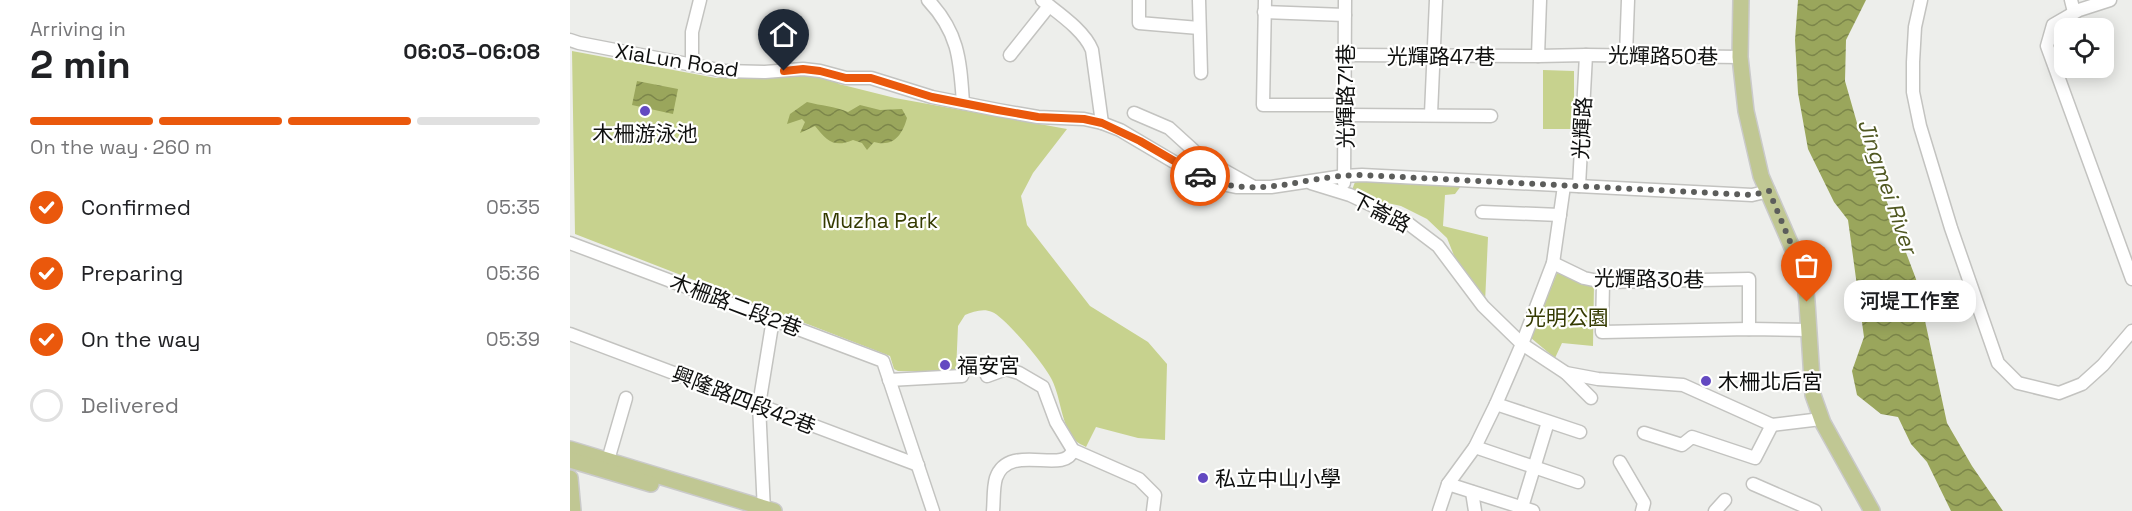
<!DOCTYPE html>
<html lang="en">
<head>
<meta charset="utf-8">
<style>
	:root { --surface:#fff; --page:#f2f2f2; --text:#202124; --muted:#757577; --line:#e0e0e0; --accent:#ea580c }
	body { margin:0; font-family:"Space Grotesk","Noto Sans TC",sans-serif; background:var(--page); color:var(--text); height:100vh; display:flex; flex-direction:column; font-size:22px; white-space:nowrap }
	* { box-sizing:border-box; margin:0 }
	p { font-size:20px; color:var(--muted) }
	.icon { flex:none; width:33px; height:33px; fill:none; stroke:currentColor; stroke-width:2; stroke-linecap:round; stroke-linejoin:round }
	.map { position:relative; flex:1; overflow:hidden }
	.panel { display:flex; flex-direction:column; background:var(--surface); width:570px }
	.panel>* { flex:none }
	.buttons { position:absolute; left:1484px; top:18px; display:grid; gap:12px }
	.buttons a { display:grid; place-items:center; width:60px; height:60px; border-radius:12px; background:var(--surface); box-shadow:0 3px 15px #0003; font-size:30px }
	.pin { position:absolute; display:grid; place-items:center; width:51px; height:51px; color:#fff; margin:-62px -26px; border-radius:50% 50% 50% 0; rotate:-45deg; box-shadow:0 0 6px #0007 }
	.pin .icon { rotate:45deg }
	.courier { position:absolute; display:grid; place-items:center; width:60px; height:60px; margin:-30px; border:4px solid #ea580c; border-radius:50%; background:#fff; color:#222; box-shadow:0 2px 8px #0007 }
	.bubble { position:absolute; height:42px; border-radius:18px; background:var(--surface); box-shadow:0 3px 15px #0003; font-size:20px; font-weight:600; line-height:42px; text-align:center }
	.summary em { font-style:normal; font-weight:600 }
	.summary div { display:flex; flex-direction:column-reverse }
	.summary { display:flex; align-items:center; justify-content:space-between; height:102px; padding:0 30px }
	h1 { font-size:39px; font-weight:600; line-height:45px }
	.bar { display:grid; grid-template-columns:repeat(4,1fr); gap:9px 6px; align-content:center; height:72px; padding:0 30px }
	.bar i { height:8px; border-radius:4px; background:var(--line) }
	.bar .selected { background:var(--accent) }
	.bar p { grid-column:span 4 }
	ol { padding:0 30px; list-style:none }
	li { display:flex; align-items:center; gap:18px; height:66px }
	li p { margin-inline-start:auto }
	li .icon { padding:6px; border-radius:50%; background:var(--accent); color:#fff; stroke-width:4 }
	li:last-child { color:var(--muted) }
	li i { width:33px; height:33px; border:3px solid var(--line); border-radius:50% }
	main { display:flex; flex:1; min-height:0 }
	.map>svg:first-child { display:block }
</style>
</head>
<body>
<main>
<section class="panel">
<div class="summary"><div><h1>2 min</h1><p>Arriving in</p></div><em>06:03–06:08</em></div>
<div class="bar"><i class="selected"></i><i class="selected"></i><i class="selected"></i><i></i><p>On the way · 260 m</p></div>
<ol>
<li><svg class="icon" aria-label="check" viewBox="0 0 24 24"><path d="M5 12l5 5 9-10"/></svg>Confirmed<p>05:35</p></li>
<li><svg class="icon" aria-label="check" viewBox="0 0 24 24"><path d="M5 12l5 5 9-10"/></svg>Preparing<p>05:36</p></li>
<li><svg class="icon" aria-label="check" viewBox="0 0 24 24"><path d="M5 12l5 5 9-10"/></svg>On the way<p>05:39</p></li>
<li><i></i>Delivered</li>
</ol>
</section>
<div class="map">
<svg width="1562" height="511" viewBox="0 0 1562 511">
	<defs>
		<pattern id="water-waves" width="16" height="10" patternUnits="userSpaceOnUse" patternTransform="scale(1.5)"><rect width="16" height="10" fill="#9aa65c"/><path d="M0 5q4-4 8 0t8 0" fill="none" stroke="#7c864a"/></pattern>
	</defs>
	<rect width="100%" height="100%" fill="#edeeeb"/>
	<g fill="#c7d28e">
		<path d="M2 51 146 78 200 73 215 69 263 78 269 84 325 98 497 129 463 173 451 196 457 225 520 306 578 342 597 364 595 440 568 438 526 427 516 447C513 445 507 443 505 440 491 425 491 398 482 380 476 366 435 317 422 312 413 308 403 312 395 315L388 326 386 372 328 371 324 369 320 356 5 234Z"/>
		<polygon points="973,70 1004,71 1004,129 973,129"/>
		<polygon points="788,181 891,186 885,194 875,195 873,226 918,237 915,303 887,263 877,238 857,219 831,206 786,196 782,190 785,182"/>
		<polygon points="987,273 1024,284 1023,346 992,343 985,358 961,338"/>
	</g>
	<g fill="url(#water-waves)">
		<polygon points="1228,0 1296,0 1276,40 1275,81 1287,123 1346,279 1377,423 1402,466 1433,511 1381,511 1357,462 1341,444 1328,417 1311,414 1287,395 1282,371 1294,337 1278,220 1264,202 1238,149 1228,93 1225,40"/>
		<polygon points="67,81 108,89 103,114 62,105"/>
		<path d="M237 102C252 106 264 106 278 112L290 105 310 110 332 109 337 118C332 136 323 147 304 142L297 150 292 143 283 140C264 148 257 141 245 126L230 133 235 122 232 119 217 124 220 114Z"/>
	</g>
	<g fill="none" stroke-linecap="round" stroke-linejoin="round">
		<defs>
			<g id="minor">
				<path d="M358 0C389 33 390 60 393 103"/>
				<path d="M472 0C488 13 514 30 522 50L532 123"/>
				<polyline points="569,0 569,23 629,28"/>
				<polyline points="629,0 631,73"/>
				<polyline points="695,0 693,105 775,105"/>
				<polyline points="970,0 968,56 1016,55 1009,186"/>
				<polyline points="1351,0 1345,27 1343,62 1343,92 1350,126 1381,228 1428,363 1448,383 1489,393 1512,384 1533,365 1562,331"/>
				<polyline points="1501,0 1504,12"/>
				<polyline points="1540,0 1509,10 1483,25 1477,46 1562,279"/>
				<polyline points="694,12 775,15"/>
				<polyline points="0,40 9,43 154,71 195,72 233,69 250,71 276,78 301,78 362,97 428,110 468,117 514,119 532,123 550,130 621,172 647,183 666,187 701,187 774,176 792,175 1182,195 1199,191"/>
				<polyline points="440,55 479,6"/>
				<polyline points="775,55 968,56"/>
				<polyline points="1016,55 1170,57"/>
				<polyline points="1056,55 1058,0"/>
				<polyline points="122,65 122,32 130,0"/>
				<polyline points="564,113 599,128 632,158 682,186"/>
				<polyline points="861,114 866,0"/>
				<polyline points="774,115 921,116"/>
				<polyline points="741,183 780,195 835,221 868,246 913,306 952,344 996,373 1028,379 1113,385 1202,425 1251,419"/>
				<polyline points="774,183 775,0"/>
				<polyline points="912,212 990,215"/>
				<polyline points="0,243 313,361 363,511"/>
				<polyline points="983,263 1014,278 1033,282 1179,279 1179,329"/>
				<polyline points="1033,282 1032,332 1179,329 1238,330"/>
				<polyline points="0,334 348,465"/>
				<polyline points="996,373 1021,398"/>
				<polyline points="417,376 436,369 449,373 473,387 486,422 503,450 569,479 585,495 583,511"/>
				<polyline points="319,380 392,376"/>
				<polyline points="926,404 1010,432"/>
				<polyline points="1074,433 1112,445 1122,437 1185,458 1202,425"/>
				<polyline points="905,447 1008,482"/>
				<polyline points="38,460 56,398"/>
				<polyline points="1050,462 1074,503 1072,511"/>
				<polyline points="878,484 963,511"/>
				<polyline points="1183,484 1245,511"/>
				<polyline points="902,492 905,511"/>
				<polyline points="952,507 978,422"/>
				<polyline points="194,511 189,405 203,319"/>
				<path d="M423 511C424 501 423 488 426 478 439 441 495 476 503 450"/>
				<polyline points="869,511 878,484 905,447 926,404 952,344 983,263 994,186"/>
				<polyline points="1145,511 1155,500"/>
			</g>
			<g id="major">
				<polyline points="1171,0 1170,57 1176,111 1191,176 1234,275 1237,302 1243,395 1253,423 1302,511"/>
				<polyline points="0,449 204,511"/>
				<polyline points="0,460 81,484"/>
				<polyline points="0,478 3,511"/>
			</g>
		</defs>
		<use href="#minor" stroke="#c3c3c0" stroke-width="15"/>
		<use href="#major" stroke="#cacaca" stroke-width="18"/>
		<use href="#minor" stroke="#fff" stroke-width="12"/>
		<use href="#major" stroke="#c0c793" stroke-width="15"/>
	</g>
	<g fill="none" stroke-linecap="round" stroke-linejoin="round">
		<path stroke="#5c5d5b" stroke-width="6" stroke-dasharray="0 10.8" d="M630 176C690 202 731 175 792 175L1182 195 1199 191 1234 275 1237 302"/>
		<polyline stroke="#ea580c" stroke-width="8" points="214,71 233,69 250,71 276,78 301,78 362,97 428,110 468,117 514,119 532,123 570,141 630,176"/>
	</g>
	<g fill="#6349c1" stroke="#fffffe" stroke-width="2">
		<circle cx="75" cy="111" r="6"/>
		<circle cx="375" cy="365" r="6"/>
		<circle cx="1136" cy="381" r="6"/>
		<circle cx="633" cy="478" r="6"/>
	</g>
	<g text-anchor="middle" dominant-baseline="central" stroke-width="4.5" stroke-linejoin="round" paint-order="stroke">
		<g font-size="21" fill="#0e0f0e" stroke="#fffffe">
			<text x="871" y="56">光輝路47巷</text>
			<text transform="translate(1093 56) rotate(1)">光輝路50巷</text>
			<text transform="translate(107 60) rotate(9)">XiaLun Road</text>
			<text transform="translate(775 96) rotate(-90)">光輝路71巷</text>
			<text transform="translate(1012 128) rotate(-87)">光輝路</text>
			<text transform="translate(811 212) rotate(27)">下崙路</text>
			<text transform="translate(1079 279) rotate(1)">光輝路30巷</text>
			<text transform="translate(166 305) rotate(21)">木柵路二段2巷</text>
			<text transform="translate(174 400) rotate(21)">興隆路四段42巷</text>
		</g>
		<g font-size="21" fill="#0e0f0e" stroke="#fffffe" text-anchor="start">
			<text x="75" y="133" text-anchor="middle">木柵游泳池</text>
			<text x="387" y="365">福安宮</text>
			<text x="1148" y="381">木柵北后宮</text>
			<text x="645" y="478">私立中山小學</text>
		</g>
		<g font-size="21" fill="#343a00" stroke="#fffffe">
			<text x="310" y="220">Muzha Park</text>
			<text x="997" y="317">光明公園</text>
		</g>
		<g font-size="22" font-style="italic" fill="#505821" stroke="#fffffe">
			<text transform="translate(1318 186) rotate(71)">Jingmei River</text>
		</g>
	</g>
</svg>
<div class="buttons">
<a><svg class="icon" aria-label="locate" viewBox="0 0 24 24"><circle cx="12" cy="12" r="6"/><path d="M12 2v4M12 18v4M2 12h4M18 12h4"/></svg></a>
</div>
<div class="pin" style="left:1237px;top:302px;background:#ea580c"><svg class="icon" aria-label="bag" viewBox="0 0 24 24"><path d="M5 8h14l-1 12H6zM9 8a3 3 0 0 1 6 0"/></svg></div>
<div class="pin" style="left:214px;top:71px;background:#1f2937"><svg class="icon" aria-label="home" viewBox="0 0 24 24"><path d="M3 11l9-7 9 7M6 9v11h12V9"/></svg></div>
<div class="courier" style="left:630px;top:176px"><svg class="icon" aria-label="car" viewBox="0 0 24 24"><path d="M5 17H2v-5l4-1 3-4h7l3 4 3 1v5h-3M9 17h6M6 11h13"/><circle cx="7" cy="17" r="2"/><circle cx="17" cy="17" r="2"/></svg></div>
<div class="bubble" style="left:1274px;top:280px;width:132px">河堤工作室</div>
</div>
</main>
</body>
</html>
